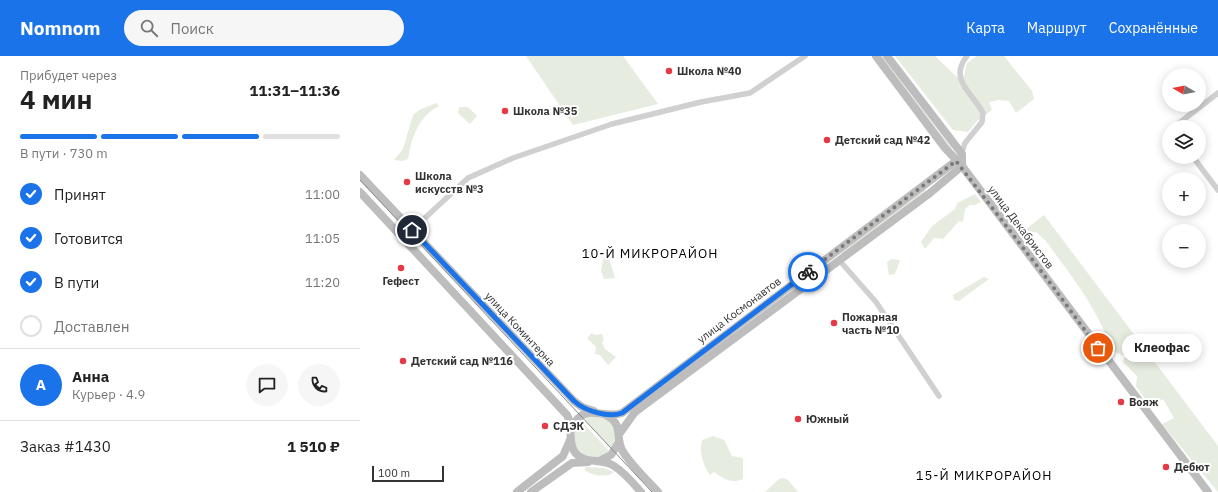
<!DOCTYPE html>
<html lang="ru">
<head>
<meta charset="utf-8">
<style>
	:root { --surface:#fff; --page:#f6f6f6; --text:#222; --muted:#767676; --line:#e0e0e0; --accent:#1a73e8 }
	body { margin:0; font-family:"IBM Plex Sans",sans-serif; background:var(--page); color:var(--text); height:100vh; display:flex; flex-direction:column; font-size:15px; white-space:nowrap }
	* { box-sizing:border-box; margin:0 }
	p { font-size:13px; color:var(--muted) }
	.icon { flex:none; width:22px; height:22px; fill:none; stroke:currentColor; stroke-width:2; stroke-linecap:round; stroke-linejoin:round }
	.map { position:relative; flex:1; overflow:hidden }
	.side { display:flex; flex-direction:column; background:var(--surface); width:360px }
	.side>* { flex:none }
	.needle { width:26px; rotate:279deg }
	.tools { position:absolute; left:802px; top:12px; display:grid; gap:8px }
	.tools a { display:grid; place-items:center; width:44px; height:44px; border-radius:50%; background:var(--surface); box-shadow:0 2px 10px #0003; font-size:20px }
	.scale { position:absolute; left:12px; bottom:10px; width:72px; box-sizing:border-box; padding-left:4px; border:2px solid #333; border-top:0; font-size:11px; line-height:14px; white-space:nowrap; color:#333; -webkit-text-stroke:3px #fff; paint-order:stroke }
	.pin { position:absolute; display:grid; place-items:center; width:34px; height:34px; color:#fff; margin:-17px; border:2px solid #fff; border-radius:50%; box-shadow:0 1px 4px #0007 }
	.courier { position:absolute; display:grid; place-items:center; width:40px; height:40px; margin:-20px; border:3px solid #1a73e8; border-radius:50%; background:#fff; color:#222; box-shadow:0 1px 5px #0007 }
	.bubble { position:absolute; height:28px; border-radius:14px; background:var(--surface); box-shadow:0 2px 10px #0003; font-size:13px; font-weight:800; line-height:28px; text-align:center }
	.overview em { font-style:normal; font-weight:800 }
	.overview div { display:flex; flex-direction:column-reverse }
	.overview { display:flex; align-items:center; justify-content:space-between; height:68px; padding:0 20px }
	h1 { font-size:26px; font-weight:800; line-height:30px }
	.bar { display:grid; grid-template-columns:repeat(4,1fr); gap:6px 4px; align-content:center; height:48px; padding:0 20px }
	.bar i { height:5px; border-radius:3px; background:var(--line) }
	.bar .selected { background:var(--accent) }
	.bar p { grid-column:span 4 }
	.line { display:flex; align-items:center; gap:10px; padding:0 20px; border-top:1px solid var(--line) }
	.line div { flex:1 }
	.round { display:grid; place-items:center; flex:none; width:42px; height:42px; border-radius:21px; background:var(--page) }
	ol { padding:0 20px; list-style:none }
	li { display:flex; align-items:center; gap:12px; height:44px }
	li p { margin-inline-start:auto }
	li .icon { padding:4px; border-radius:50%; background:var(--accent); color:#fff; stroke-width:4 }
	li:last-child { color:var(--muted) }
	li i { width:22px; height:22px; border:2px solid var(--line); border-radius:50% }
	header { display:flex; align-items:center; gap:24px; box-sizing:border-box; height:56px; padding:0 20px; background:var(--accent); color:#fff }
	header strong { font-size:19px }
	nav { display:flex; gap:22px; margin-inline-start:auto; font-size:14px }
	.search { width:280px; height:36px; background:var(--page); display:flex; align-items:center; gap:10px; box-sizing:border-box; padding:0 14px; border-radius:22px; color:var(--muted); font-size:15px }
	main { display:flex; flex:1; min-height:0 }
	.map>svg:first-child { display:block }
</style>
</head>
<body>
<header>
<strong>Nomnom</strong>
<div class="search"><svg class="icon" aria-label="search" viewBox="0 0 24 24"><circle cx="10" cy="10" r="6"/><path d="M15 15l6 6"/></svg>Поиск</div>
<nav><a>Карта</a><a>Маршрут</a><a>Сохранённые</a></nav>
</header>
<main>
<section class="side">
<div class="overview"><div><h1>4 мин</h1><p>Прибудет через</p></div><em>11:31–11:36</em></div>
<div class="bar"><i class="selected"></i><i class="selected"></i><i class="selected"></i><i></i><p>В пути · 730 m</p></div>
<ol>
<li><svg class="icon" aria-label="check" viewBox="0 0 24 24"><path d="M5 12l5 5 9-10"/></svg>Принят<p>11:00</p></li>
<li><svg class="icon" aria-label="check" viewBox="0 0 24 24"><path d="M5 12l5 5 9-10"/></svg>Готовится<p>11:05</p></li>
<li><svg class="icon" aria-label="check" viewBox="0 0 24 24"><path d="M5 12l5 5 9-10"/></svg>В пути<p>11:20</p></li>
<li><i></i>Доставлен</li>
</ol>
<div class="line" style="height:72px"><b class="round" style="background:var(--accent);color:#fff">А</b><div><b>Анна</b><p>Курьер · 4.9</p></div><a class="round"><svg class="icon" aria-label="chat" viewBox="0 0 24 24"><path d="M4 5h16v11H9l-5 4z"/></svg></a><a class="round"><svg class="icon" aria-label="phone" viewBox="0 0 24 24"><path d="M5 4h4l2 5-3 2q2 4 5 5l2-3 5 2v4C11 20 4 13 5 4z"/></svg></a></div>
<div class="line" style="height:52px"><div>Заказ #1430</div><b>1 510 ₽</b></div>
</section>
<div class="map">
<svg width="858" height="436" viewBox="0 0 858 436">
	<rect width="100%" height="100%" fill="#fff"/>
	<g fill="#e6ecdf">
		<polygon points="166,0 263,0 298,48 213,69"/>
		<polygon points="520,0 522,0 592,92 590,94"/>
		<polygon points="535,0 575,0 597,21 604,20 607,7 617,0 644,0 672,35 674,43 656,57 649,45 638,44 629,46 632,54 617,65 608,76 593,74"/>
		<path d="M76 47 79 50C58 61 52 81 48 103L42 105 34 104 43 93 53 59 59 54Z"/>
		<polygon points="99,51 108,51 117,60 110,68 98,57"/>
		<polygon points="564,133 567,136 483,199 481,197"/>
		<polygon points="615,138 621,146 615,149 610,149 605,153 603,166 599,165 583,183 574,182 565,193 561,186 572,170 595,153 597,147"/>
		<path d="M684 159 858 390V436L802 368 814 362 803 343 790 350 776 330 777 320 763 306 765 300 750 294C744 260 706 213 686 185L676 176 661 177Z"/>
		<polygon points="248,199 255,222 244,223 241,215 243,204"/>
		<polygon points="531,203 540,204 535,218 529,219 527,207"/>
		<polygon points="624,221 629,223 599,245 594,244 593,239"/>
		<polygon points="232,277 235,279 242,278 244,284 242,287 245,293 256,301 248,309 240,299 235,298 236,291 227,282"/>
		<path d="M226 360H243C255 371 259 377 252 393L223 362Z"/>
		<polygon points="220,364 250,396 237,402 223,399 215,391 213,377"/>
		<path d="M353 380 364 384 372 400 383 402V423C371 428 364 423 354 416L350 419C343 408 339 398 342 384Z"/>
		<path d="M225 411 244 412 254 416C248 422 231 420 225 414Z"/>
		<polygon points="423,422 428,424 438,436 405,436 419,423"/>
	</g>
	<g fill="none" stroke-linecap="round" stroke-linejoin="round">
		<g stroke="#d0d0d0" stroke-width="5.5">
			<polyline points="814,71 858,37"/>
			<path d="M601 99 605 87 622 66 623 57C613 37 588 24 607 0"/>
			<polyline points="833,101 858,134"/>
			<polyline points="52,174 108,122 153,102 252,68 341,46 390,37 445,0"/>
			<polyline points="479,204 516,246 579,340"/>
		</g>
		<g stroke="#bdbdbd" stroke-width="8">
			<polyline points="516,0 585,92 602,110 848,436"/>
			<polyline points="527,0 602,98 602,110"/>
			<polyline points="0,119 214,345 222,351 234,355"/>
			<path d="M0 136 207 359C214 371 207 383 214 395 224 410 241 401 254 410 265 417 273 427 281 436"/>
			<path d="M246 359C264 369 255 380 262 394 269 407 287 424 298 436"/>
			<path d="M211 373C224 344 242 364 262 357L596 105"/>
			<polyline points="260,377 275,356 570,137 602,110"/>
			<polyline points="239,405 251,399 259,386"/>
			<polyline points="157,436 203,400 210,384"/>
			<polyline points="171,436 212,407 228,406"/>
		</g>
		<polyline stroke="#888" stroke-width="1" points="0,124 292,436"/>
	</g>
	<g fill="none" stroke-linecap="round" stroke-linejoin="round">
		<polyline stroke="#7a7a7a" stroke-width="4" stroke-dasharray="0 7.2" points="448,216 596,105 688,224 738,292"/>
		<path stroke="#1a73e8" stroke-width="5" d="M52 174 214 345C225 355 248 362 262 357L448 216"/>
	</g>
	<g fill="#e63946" stroke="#fff" stroke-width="1.5">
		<circle cx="309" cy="15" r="4"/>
		<circle cx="145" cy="55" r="4"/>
		<circle cx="467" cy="84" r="4"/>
		<circle cx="47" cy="126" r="4"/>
		<circle cx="41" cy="212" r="4"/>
		<circle cx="474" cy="267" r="4"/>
		<circle cx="43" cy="305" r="4"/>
		<circle cx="761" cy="346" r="4"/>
		<circle cx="438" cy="363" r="4"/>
		<circle cx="185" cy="370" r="4"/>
		<circle cx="806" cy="411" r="4"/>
	</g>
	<g text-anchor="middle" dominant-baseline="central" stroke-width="4" stroke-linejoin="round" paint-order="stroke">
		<g font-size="11" font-weight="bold" fill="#333" stroke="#fff" text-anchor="start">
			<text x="317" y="15">Школа №40</text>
			<text x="153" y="55">Школа №35</text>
			<text x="475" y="84">Детский сад №42</text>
			<text x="55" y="120">Школа<tspan x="55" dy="13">искусств №3</tspan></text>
			<text x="41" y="225" text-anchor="middle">Гефест</text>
			<text x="482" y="261">Пожарная<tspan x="482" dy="13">часть №10</tspan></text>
			<text x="51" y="305">Детский сад №116</text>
			<text x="769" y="346">Вояж</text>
			<text x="446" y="363">Южный</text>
			<text x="193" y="370">СДЭК</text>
			<text x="814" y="411">Дебют</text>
		</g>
		<g font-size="11" fill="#333" stroke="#fff">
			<text transform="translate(661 171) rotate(53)">улица Декабристов</text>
			<text transform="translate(379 254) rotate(-37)">улица Космонавтов</text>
			<text transform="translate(160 273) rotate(47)">улица Коминтерна</text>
		</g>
		<g font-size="13" letter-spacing="1" fill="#000" stroke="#fff">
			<text x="290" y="197">10-Й МИКРОРАЙОН</text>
			<text x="624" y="419">15-Й МИКРОРАЙОН</text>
		</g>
	</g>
</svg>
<div class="tools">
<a><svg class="needle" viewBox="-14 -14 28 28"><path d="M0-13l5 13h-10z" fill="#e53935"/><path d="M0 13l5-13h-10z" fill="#767676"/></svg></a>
<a><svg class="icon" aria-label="layers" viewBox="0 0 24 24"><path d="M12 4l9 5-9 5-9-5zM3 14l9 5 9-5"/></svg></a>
<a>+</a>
<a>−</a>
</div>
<div class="scale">100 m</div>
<div class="pin" style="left:738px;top:292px;background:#ea580c"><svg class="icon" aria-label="bag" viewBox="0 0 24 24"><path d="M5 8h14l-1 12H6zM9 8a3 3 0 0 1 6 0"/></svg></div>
<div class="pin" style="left:52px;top:174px;background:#1f2937"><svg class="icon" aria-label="home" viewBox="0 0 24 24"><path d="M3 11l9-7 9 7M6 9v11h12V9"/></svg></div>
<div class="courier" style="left:448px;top:216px"><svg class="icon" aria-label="bike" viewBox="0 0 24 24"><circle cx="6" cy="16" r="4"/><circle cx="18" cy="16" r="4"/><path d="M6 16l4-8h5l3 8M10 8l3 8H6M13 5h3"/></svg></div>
<div class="bubble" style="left:762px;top:278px;width:80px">Клеофас</div>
</div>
</main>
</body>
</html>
